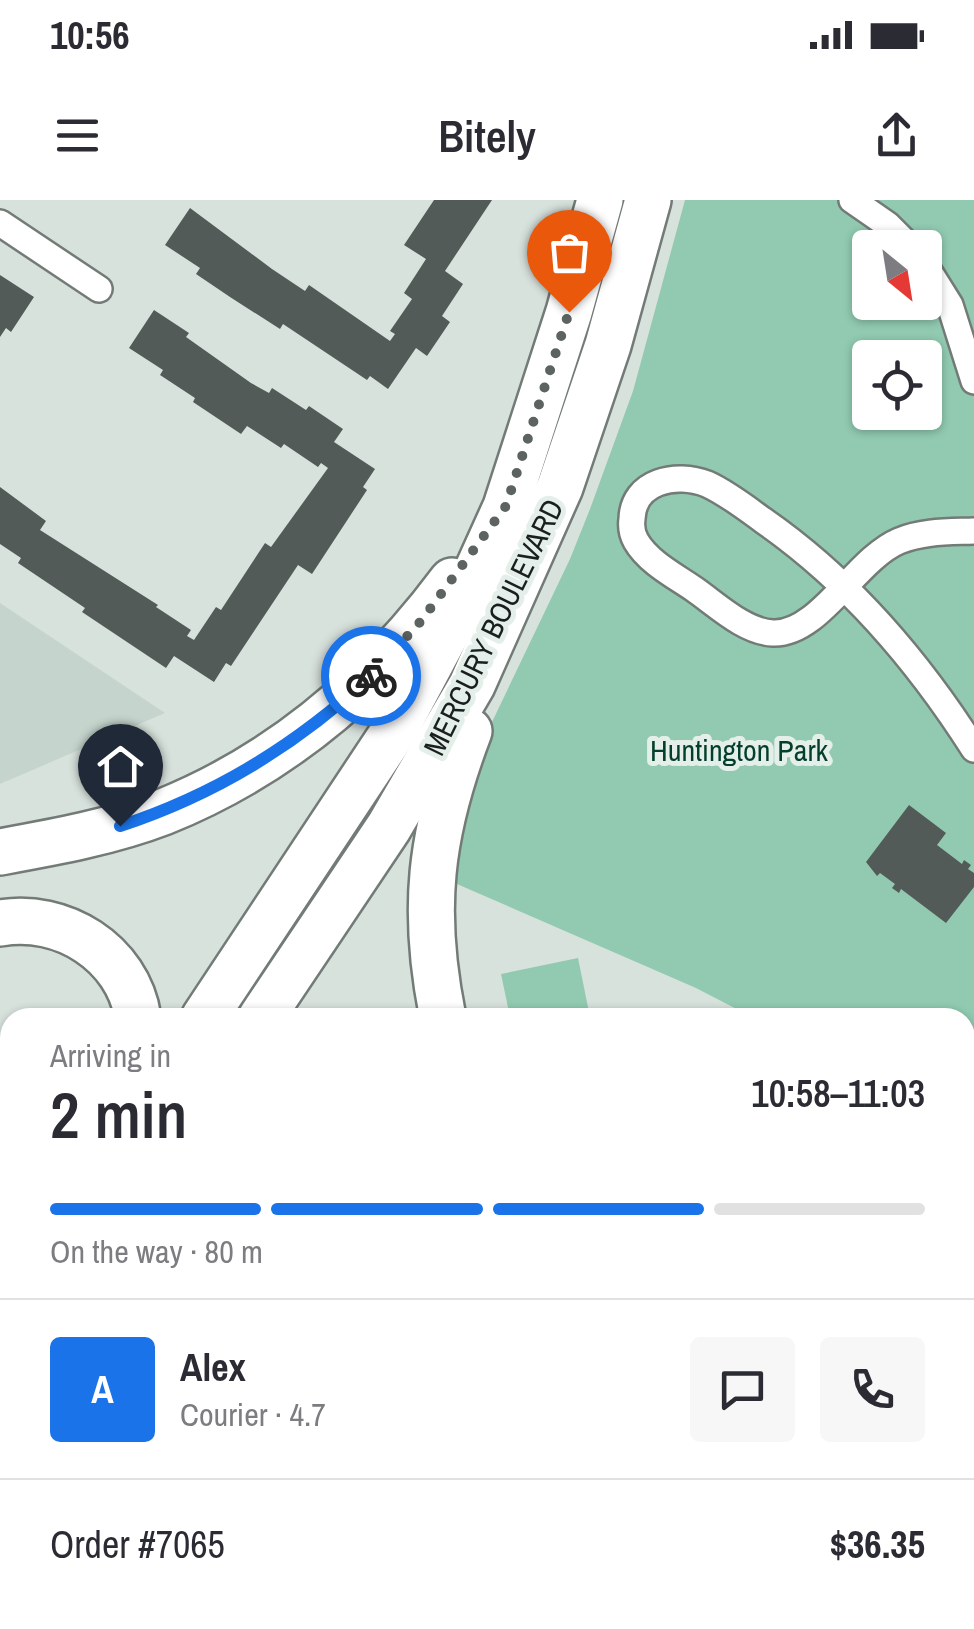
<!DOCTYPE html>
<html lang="en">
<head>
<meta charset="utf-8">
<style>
	:root { --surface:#fff; --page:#f7f7f7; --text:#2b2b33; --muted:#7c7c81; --line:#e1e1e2; --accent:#1a73e8 }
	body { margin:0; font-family:"Archivo Narrow",sans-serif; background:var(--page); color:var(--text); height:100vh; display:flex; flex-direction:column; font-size:38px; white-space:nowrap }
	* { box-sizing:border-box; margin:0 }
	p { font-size:32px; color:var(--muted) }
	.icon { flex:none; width:55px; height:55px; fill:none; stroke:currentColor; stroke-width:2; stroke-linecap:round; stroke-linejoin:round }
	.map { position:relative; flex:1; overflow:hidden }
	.side { position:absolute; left:0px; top:808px; width:975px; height:622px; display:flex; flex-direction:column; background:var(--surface); border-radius:30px 30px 0 0; box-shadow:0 2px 8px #0004 }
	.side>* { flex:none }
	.needle { width:65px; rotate:150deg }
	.fabs { position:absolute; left:852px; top:30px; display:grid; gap:20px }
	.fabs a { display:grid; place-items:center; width:90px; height:90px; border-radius:10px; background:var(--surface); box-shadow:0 2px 8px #0004; font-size:50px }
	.pin { position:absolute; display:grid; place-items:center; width:85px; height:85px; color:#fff; margin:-102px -42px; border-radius:50% 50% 50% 0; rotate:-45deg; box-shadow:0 0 10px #0007 }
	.pin .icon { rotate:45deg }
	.courier { position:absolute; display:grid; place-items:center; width:100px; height:100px; margin:-50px; border:8px solid #1a73e8; border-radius:50%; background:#fff; color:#222; box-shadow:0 2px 12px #0007 }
	.headline em { font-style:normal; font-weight:600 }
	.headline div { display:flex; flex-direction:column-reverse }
	.headline { display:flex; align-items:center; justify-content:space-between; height:170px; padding:0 50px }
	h1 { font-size:65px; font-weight:600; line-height:75px }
	.bar { display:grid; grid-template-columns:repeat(4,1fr); gap:15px 10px; align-content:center; height:120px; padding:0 50px }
	.bar i { height:12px; border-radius:8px; background:var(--line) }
	.bar .selected { background:var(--accent) }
	.bar p { grid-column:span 4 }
	.line { display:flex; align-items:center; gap:25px; padding:0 50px; border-top:2px solid var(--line) }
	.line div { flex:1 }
	.round { display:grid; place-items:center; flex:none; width:105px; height:105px; border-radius:10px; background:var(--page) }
	.status { display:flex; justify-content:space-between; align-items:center; height:70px; padding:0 50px; background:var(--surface); direction:ltr }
	.status svg { height:28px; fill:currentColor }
	header { display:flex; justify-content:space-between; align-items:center; height:130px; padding:0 50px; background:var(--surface); font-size:45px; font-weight:600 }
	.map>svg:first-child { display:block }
</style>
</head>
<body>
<div class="status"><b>10:56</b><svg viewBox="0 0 49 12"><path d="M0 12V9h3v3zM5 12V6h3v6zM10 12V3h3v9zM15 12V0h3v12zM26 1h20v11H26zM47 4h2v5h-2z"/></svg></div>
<header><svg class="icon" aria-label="menu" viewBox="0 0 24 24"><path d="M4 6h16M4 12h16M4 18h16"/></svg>Bitely<svg class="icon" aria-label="share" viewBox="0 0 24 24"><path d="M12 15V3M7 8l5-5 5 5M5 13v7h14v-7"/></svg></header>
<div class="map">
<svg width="974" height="1429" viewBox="0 0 974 1429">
	<rect width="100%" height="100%" fill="#d8e2dd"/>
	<polygon fill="#c5d5cd" points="0,403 165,513 0,584"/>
	<g fill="#91cab1" fill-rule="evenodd">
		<path d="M685 0H974V917L965 915V818L752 817 696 788 450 681 481 545 570 359 590 309 633 191ZM870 48H925V102H870ZM870 158H925V212H870Z"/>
		<polygon points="578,758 590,817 510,817 501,774"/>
		<polygon points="974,1092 974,1429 754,1429 760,1420 965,1420 965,1113"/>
	</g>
	<g fill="#535b58">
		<polygon points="434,0 492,0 445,71 463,84 442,116 450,122 427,156 416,148 388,189 370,176 367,180 283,124 280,129 230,97 196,74 200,68 165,45 190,8 272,69 305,91 309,85 390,141 395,134 390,131 412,99 404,93 426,59 404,45"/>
		<polygon points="0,75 34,97 11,132 6,128 0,137"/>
		<polygon points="154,110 189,133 186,137 251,183 269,193 272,188 306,210 309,206 343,229 334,242 375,269 363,287 367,290 312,374 298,365 231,466 226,463 214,482 174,456 166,468 82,412 85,408 18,363 21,358 0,344 0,287 46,321 40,330 158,405 156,407 191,430 187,436 194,440 216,407 221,410 265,343 271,347 328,268 321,263 318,267 284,244 281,248 247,226 241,234 193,202 195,198 160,175 163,170 129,148"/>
		<polygon points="909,605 946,633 937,645 962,664 964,660 971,665 968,669 974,673 974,687 946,723 901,689 899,693 892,688 895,684 880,673 877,676 866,662"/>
	</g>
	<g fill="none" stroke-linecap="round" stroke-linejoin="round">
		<defs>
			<polyline id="lane" points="965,1328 974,1334"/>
			<g id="street">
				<polyline points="852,0 888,25 911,48"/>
				<polyline points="0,23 99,89"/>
				<polyline points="925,65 950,105 974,181"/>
				<path d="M974 331C949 332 923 331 899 341 856 359 819 435 773 433 745 432 717 405 694 389 675 376 648 362 636 341 632 334 631 326 632 319 633 281 676 272 707 284 727 293 746 308 764 321 850 381 918 461 974 549"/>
				<polyline points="965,1216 974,1199"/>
				<polyline points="827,1429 833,1420"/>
			</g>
			<g id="primary">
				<polyline points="498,1420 512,1429"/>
				<polyline points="606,1420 620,1429"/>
			</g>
			<g id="highway">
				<path d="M0 652C55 642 111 632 163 612 282 564 376 483 452 381"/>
				<path d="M0 723C61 712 128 752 138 818"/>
				<polyline points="204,818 396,528 463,402 506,307 569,112 600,0"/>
				<polyline points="261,818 389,627 472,485 560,287 608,145 648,0"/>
				<path d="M443 818C421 710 430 633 469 531"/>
				<polyline points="0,1013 7,1021"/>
				<polyline points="0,1125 10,1110"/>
				<polyline points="0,1218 10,1203"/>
				<polyline points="0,1340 10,1336"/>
				<polyline points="438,1420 461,1429"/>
				<polyline points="644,1420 652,1429"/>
			</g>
		</defs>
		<use href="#lane" stroke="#737b77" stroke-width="18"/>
		<use href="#street" stroke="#737b77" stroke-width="30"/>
		<use href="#primary" stroke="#737b77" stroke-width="45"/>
		<use href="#highway" stroke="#737b77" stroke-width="50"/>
		<use href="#lane" stroke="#fff" stroke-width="12"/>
		<use href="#street" stroke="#fff" stroke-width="25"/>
		<use href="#primary" stroke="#fff" stroke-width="40"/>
		<use href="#highway" stroke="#fff" stroke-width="45"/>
	</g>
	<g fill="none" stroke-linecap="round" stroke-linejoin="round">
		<polyline stroke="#5c6360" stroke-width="10" stroke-dasharray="0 18" points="371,476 421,421 506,306 569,112"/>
		<path stroke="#1a73e8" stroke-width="12" d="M120 626C217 594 297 544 371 476"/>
	</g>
	<g text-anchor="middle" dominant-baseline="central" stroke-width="10" stroke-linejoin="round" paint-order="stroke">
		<g font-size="30" fill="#1a1e1c" stroke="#e5efea">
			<text transform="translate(493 427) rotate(-64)">MERCURY BOULEVARD</text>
		</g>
		<g font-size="30" fill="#043f2d" stroke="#e5efea">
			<text x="739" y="550">Huntington Park</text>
		</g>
	</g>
</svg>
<div class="fabs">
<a><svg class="needle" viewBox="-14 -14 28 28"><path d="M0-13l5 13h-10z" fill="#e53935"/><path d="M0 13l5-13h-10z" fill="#7c7c81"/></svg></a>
<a><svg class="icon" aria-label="locate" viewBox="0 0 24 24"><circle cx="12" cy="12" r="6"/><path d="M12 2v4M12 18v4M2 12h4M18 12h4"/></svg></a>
</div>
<div class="pin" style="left:569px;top:112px;background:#ea580c"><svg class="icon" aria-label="bag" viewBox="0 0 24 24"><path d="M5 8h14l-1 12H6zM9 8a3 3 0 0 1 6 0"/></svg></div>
<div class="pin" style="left:120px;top:626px;background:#1f2937"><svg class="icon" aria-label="home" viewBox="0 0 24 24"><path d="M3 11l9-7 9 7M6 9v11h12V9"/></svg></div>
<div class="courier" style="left:371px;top:476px"><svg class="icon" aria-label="bike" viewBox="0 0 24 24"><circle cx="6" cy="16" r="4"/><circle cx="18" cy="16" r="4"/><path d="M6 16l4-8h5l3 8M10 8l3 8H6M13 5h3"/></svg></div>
<section class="side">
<div class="headline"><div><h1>2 min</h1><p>Arriving in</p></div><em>10:58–11:03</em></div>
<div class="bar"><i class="selected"></i><i class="selected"></i><i class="selected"></i><i></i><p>On the way · 80 m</p></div>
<div class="line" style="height:180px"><b class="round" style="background:var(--accent);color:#fff">A</b><div><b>Alex</b><p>Courier · 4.7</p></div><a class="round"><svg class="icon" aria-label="chat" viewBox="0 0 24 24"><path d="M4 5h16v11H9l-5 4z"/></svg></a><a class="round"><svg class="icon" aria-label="phone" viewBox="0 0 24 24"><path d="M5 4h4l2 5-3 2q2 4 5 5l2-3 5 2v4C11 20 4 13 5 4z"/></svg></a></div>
<div class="line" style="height:130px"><div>Order #7065</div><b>$36.35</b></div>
</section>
</div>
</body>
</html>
